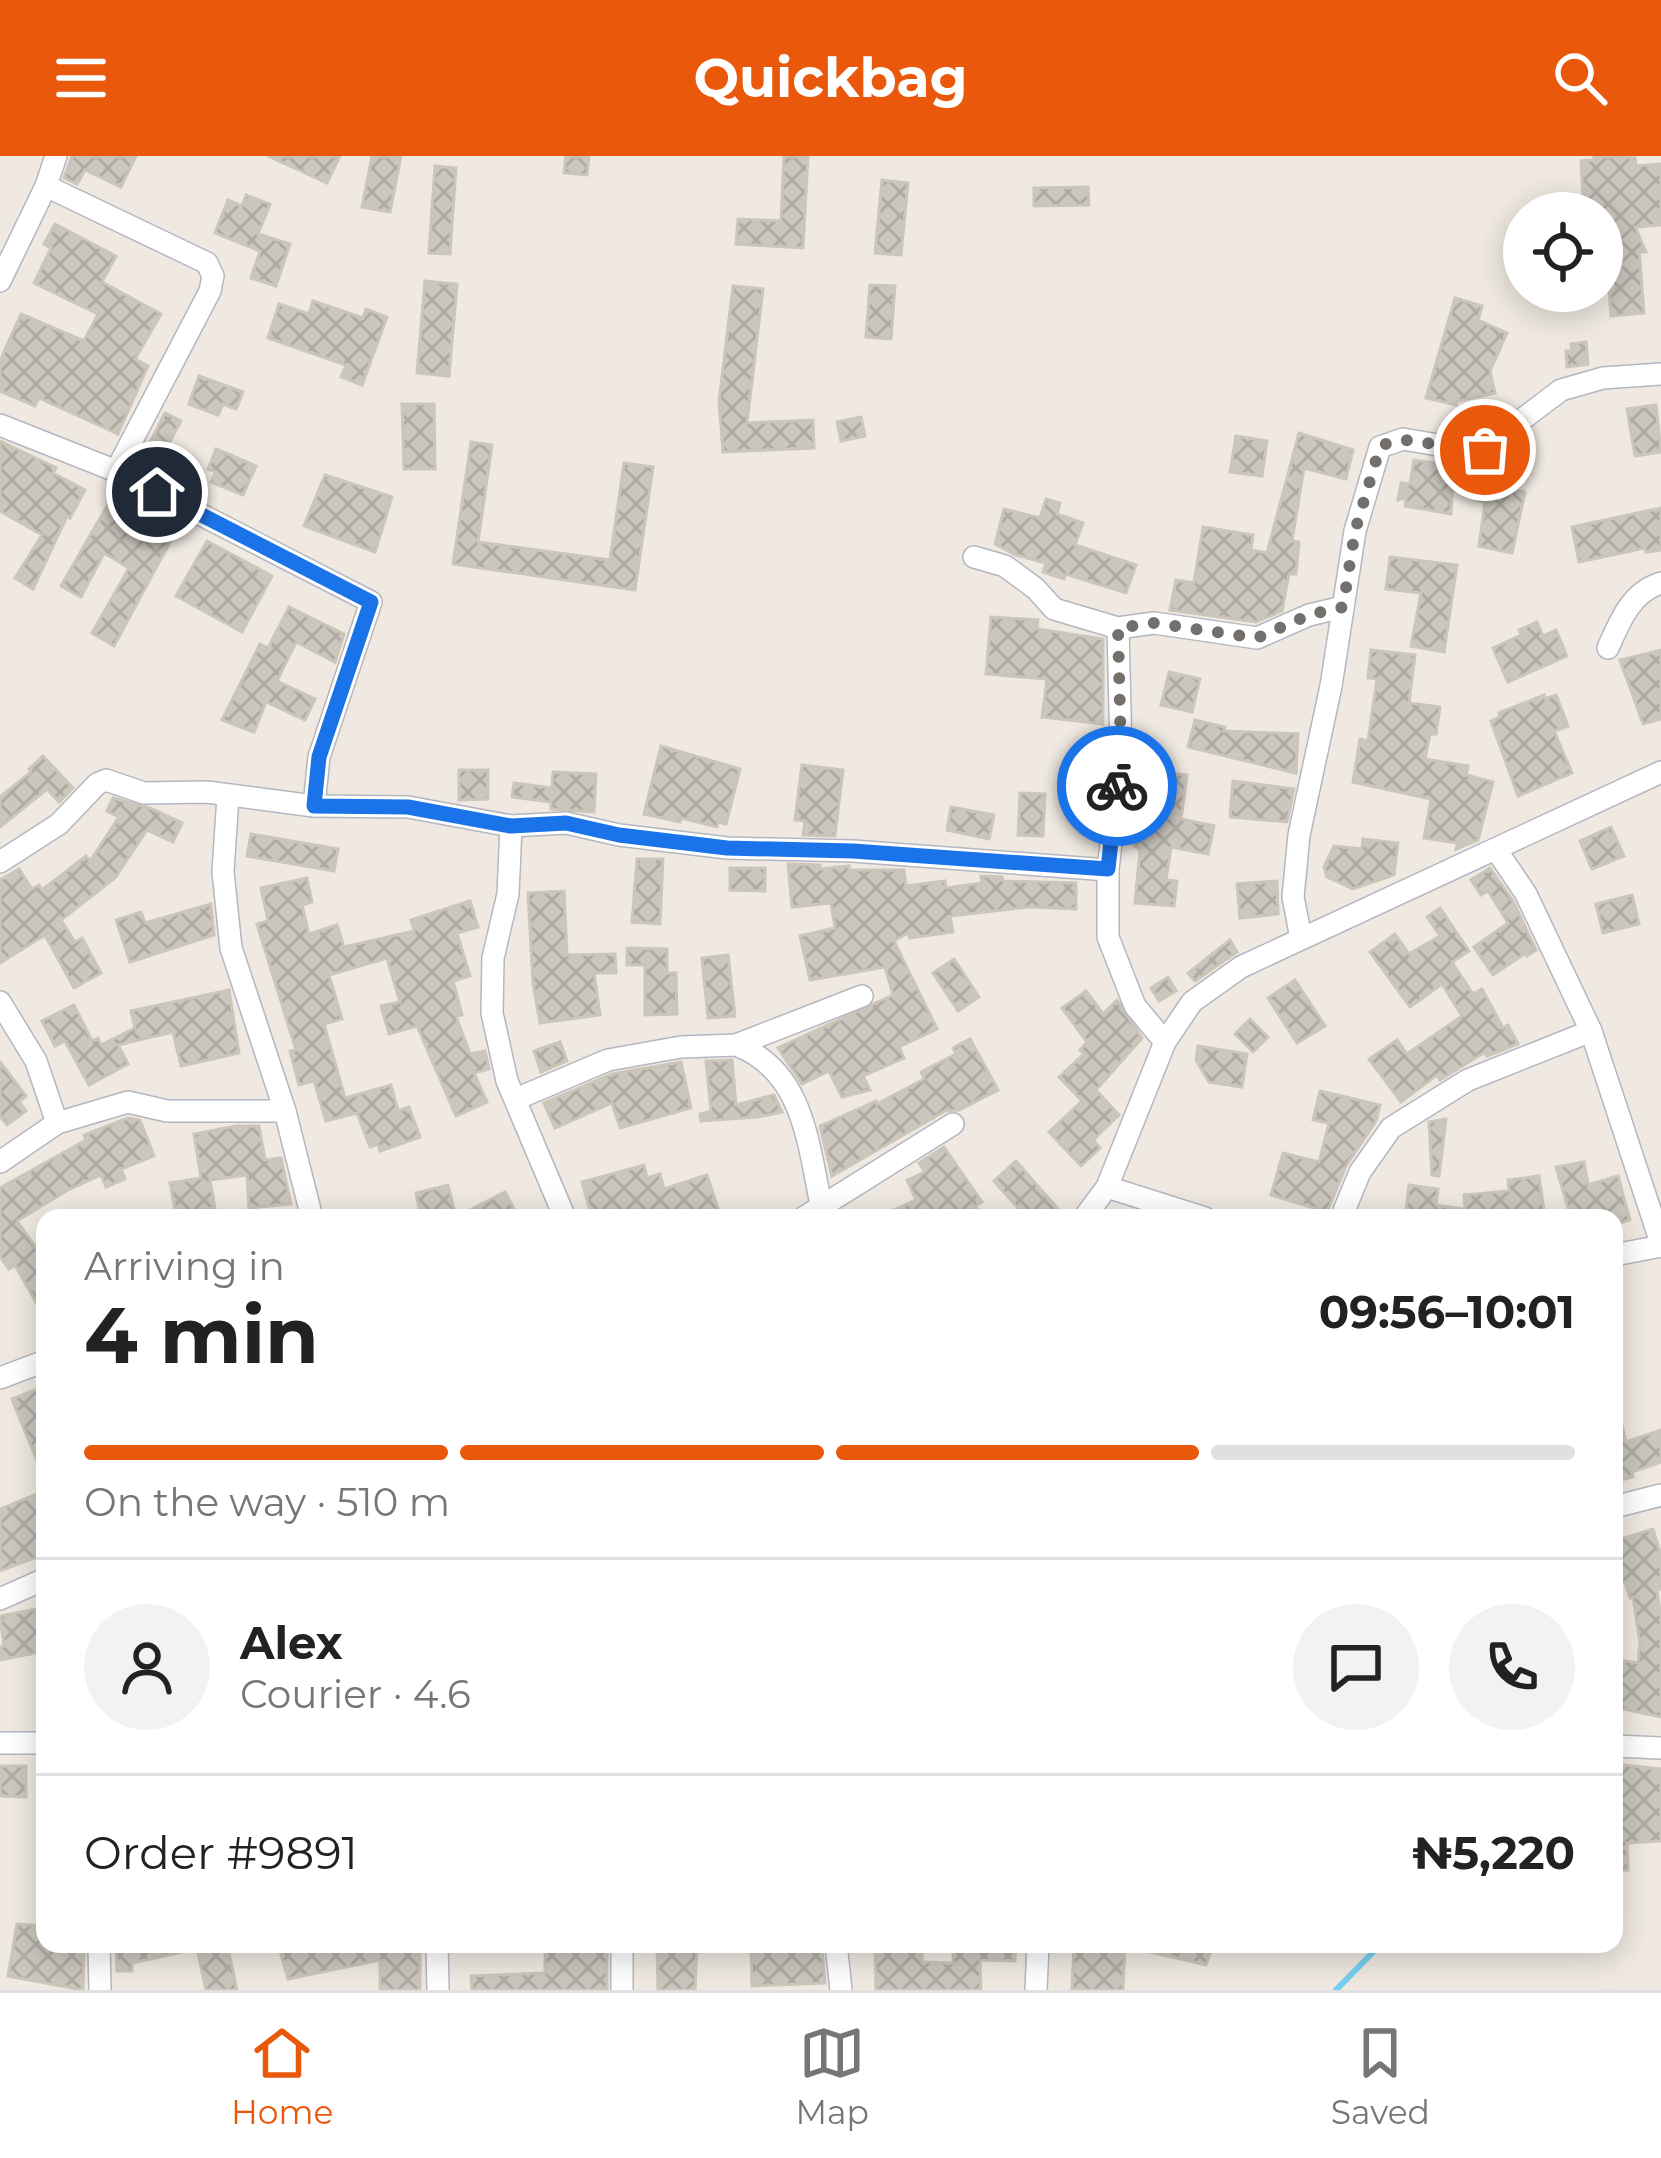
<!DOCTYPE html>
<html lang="en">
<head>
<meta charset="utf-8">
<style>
	:root { --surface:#fff; --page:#f2f2f2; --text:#222; --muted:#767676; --line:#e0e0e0; --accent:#ea580c }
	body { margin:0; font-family:Montserrat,sans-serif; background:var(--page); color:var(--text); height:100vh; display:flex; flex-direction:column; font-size:45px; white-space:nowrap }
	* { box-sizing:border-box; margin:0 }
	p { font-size:39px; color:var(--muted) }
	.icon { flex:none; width:66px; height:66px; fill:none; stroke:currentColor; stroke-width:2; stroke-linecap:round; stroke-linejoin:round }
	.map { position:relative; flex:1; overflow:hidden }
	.drawer { position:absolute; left:36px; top:1053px; width:1587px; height:744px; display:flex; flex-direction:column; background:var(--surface); border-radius:24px; box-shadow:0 6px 30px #0003 }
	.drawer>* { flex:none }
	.tools { position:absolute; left:1503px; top:36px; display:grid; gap:24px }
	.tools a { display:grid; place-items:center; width:120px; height:120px; border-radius:50%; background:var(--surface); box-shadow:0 6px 30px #0003; font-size:60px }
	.pin { position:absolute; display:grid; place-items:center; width:102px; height:102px; color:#fff; margin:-51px; border:6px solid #fff; border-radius:50%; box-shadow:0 3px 12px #0007 }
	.courier { position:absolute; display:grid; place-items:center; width:120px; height:120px; margin:-60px; border:9px solid #1a73e8; border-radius:50%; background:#fff; color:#222; box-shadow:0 3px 15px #0007 }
	.overview em { font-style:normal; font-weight:700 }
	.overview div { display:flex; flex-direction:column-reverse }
	.overview { display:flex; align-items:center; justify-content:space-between; height:204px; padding:0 48px }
	h1 { font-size:78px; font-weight:700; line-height:90px }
	.bar { display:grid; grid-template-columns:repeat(4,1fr); gap:18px 12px; align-content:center; height:144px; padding:0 48px }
	.bar i { height:15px; border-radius:9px; background:var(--line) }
	.bar .on { background:var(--accent) }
	.bar p { grid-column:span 4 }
	.line { display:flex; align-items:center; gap:30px; padding:0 48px; border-top:3px solid var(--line) }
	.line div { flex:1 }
	.round { display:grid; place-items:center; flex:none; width:126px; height:126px; border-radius:63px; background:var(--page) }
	header { display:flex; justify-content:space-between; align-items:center; height:156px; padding:0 48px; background:var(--accent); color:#fff; font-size:54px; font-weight:700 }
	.dock { display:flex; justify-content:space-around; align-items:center; height:168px; border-top:3px solid var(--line); background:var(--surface); font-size:33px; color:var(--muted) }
	.dock a { display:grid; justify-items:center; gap:6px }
	.dock .on { color:var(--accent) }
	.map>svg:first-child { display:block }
</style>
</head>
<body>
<header><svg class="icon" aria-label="menu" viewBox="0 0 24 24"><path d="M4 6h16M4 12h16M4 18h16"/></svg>Quickbag<svg class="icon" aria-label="search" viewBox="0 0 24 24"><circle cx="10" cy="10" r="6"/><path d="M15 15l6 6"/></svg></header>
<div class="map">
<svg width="1661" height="1834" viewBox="0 0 1661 1834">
	<defs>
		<pattern id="building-cross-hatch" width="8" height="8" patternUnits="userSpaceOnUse" patternTransform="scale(3)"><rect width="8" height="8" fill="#cbc7bf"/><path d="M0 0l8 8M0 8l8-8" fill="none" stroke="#afaba4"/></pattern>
	</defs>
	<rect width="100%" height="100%" fill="#efe9e1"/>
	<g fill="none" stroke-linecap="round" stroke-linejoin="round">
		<polyline stroke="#75cff0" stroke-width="6" points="1336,1834 1381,1788"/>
	</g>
	<g fill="url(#building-cross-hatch)" stroke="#cbc5ba" stroke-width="3">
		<polygon points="72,0 136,0 121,31 85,14 77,28 64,22"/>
		<polygon points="268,0 340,0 327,27"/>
		<polygon points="372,0 401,0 390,56 362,51"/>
		<polygon points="566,0 589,0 587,19 564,17"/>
		<polygon points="784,0 808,0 803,92 736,88 738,63 781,65"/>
		<polygon points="1594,0 1635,2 1636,10 1661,8 1661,69 1635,71 1646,96 1639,96 1644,157 1611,160 1607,110 1623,109 1616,90 1622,73 1602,75 1602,57 1584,57 1581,5 1594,4"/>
		<polygon points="435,10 456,12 450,98 429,97"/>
		<polygon points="882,24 908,27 901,99 875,97"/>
		<polygon points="1088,31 1089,49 1034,50 1034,32"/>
		<polygon points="246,39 270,48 258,78 290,88 276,130 251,122 260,95 215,77 228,44 242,50"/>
		<polygon points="55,68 116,100 102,126 161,158 135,203 148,210 118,278 39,242 35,250 0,235 0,205 21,158 84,185 98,158 34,127 51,92 44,88"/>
		<polygon points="425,125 457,128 449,220 417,217"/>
		<polygon points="870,129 895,130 891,183 866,181"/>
		<polygon points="733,130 763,133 747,267 813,264 814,292 723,296 719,245"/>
		<polygon points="1455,142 1482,150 1478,164 1507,177 1490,215 1495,237 1457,245 1456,249 1426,242"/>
		<polygon points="313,145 363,162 366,153 387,161 362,229 341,221 346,209 268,182 279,148 309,158"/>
		<polygon points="1586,186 1588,208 1567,211 1566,195 1572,195 1571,188"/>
		<polygon points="199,220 243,236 236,253 223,248 218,259 189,248"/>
		<polygon points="402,248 434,248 435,313 404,313"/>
		<polygon points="1656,249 1661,296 1635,300 1627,253"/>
		<polygon points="165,257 181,265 159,306 144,298"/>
		<polygon points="861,261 865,280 841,285 837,266"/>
		<polygon points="1299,277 1353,294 1346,323 1304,312 1292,385 1299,386 1296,418 1289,418 1282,455 1256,466 1170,454 1176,424 1194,427 1203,371 1253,379 1251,394 1267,397"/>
		<polygon points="1236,280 1267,285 1262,320 1230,316"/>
		<polygon points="0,285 56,312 53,317 85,334 70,362 67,360 33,433 15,422 42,379 0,355"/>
		<polygon points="471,286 492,289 478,386 610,404 624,307 653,311 635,434 453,408"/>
		<polygon points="216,293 256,310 243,339 211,326 216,316 208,313"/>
		<polygon points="1414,304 1454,310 1451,358 1405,350 1406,342 1398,344 1401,327 1410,328"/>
		<polygon points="325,319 392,341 375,396 304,370"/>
		<polygon points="1481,327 1525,336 1512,397 1479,390 1485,346 1477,344"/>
		<polygon points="114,338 177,373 114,490 92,477 129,412 104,397 81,441 61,430"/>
		<polygon points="1046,343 1060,347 1057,358 1083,367 1075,389 1136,409 1126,437 1066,418 1064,423 1043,416 1046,407 1016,399 995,388 1004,353 1040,362"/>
		<polygon points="1661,352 1661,394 1646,396 1645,392 1579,406 1572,371"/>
		<polygon points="207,385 272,420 242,476 176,440"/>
		<polygon points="1390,401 1457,409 1444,496 1411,490 1421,437 1386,433"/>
		<polygon points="289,451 344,478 335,506 296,486 277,525 315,543 305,564 266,546 254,576 222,564 260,488 268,492"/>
		<polygon points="991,461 1038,464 1037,473 1103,483 1103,568 1042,561 1047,523 986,518"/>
		<polygon points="1537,466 1543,480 1556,474 1567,500 1508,526 1493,492 1521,479 1519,474"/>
		<polygon points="1371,494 1415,499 1409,547 1440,551 1436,578 1430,578 1425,603 1468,610 1466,619 1493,626 1478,684 1456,693 1458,687 1424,682 1431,643 1353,626 1360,583 1368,585 1377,523 1368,522"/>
		<polygon points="1661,494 1661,563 1643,568 1620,504"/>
		<polygon points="1169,516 1200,523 1192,556 1161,549"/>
		<polygon points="1544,539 1545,543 1556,539 1568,570 1554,575 1572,617 1518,640 1491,565 1500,561 1499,557"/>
		<polygon points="1195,564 1225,571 1224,575 1298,578 1296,617 1188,591"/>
		<polygon points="661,590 740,613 726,668 718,666 717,671 681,662 680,666 644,658"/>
		<polygon points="43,600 73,632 59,646 47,633 0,671 0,641 31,616 29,613"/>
		<polygon points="802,609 843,614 835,680 803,679 805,665 795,664"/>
		<polygon points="459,614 488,614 488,643 459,644"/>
		<polygon points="1155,615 1187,619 1181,663 1214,670 1208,698 1171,691 1166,724 1177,725 1174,750 1135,747 1140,694 1134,690 1137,671 1145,672 1148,664"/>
		<polygon points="553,616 596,618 594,656 551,653 551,646 512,641 514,627 552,632"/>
		<polygon points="1233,625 1294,633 1287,666 1230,661"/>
		<polygon points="1020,637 1045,638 1043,680 1018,679"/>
		<polygon points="113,642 150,652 182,667 173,686 147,674 115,722 61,764 75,786 82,782 101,817 74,832 45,779 0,807 0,724 19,713 32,733 39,729 42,734 86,700 90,705 119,661 107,655"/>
		<polygon points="951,651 994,659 989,683 947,674"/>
		<polygon points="1611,671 1624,700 1592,713 1580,685"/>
		<polygon points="251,678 338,693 334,715 247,700"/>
		<polygon points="1363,683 1398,687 1394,719 1353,733 1327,721 1324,711 1334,690 1362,693"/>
		<polygon points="637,703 663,703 660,768 632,766"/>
		<polygon points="788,708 820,709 820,713 849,710 849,714 904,714 906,730 945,725 946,732 982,727 981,720 1002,721 1003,725 1076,727 1076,753 1029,751 950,760 953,776 910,782 907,777 894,785 937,873 899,891 904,902 863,920 870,934 842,941 829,915 802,928 778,892 893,839 885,811 810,824 800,780 835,772 831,747 792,751"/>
		<polygon points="730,712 765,712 765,735 730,734"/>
		<polygon points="1490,712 1513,745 1536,794 1527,800 1526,797 1493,819 1474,791 1508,767 1488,735 1481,739 1471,724"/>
		<polygon points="307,722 312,746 302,749 309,778 337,769 344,791 414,775 411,764 470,745 478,771 457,777 470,820 453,825 462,859 456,860 470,898 485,895 489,913 474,917 487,946 456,960 417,870 389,878 381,850 400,846 387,802 329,819 342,863 324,868 345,942 391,929 398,955 409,951 420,981 380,995 378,988 370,991 357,957 326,965 314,925 299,929 290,895 296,894 257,768 268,765 261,732"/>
		<polygon points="1277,725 1278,758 1240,762 1237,728"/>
		<polygon points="564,735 567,799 615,798 616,817 594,817 600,859 540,867 533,828 528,737"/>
		<polygon points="1632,739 1639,768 1603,777 1596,748"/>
		<polygon points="211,748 214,779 130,806 116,764 141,756 145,767"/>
		<polygon points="1440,752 1469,795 1452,806 1473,838 1482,833 1503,872 1508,869 1518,888 1487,900 1485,896 1440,924 1437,919 1401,946 1369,903 1397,884 1407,898 1462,860 1442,828 1410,851 1370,796 1395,778 1409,798 1440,780 1427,761"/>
		<polygon points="1230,784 1237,796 1195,825 1188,817"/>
		<polygon points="627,792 667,793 667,817 676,817 677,858 645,859 645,809 627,809"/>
		<polygon points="728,799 735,860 708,862 702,802"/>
		<polygon points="954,803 979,841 958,855 933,817"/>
		<polygon points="1168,821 1176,835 1159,845 1151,832"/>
		<polygon points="1295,824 1325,870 1297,887 1268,842"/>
		<polygon points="229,834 239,897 181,910 173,876 118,889 128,908 89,929 65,885 55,890 42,865 74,849 92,885 98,882 101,889 135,872 131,855"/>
		<polygon points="1086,835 1103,858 1117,844 1142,882 1096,934 1119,959 1093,984 1100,992 1081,1010 1049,976 1082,945 1059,921 1084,898 1080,894 1087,886 1062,852"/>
		<polygon points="1250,863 1268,881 1253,896 1235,878"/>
		<polygon points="970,883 998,934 959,954 945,955 832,1020 820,970 876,945 877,948 924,923 921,916 956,898 953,892"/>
		<polygon points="560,886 567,905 541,916 534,895"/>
		<polygon points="1198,890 1247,898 1242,931 1209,926 1196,904"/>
		<polygon points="732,904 736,949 774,939 782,956 758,961 701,965 700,958 711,955 706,905"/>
		<polygon points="0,906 26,940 19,946 26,955 7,969 0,960"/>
		<polygon points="681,906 691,952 620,972 612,947 555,972 544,947 612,918"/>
		<polygon points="1320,935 1380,949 1376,965 1346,1010 1327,1056 1271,1039 1283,997 1319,1006 1329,967 1313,964"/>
		<polygon points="128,962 140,964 154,1000 121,1013 125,1023 106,1031 101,1019 68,1034 17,1065 45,1104 45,1162 15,1109 9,1113 0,1100 0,1032 86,984 84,979"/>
		<polygon points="1446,963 1439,1020 1432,1019 1429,966"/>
		<polygon points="237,970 259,970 265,1004 281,1002 291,1048 249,1052 247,1019 210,1024 215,1052 176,1058 170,1027 201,1022 194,978"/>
		<polygon points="944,991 982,1046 975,1050 984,1062 875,1062 916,1044 907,1024 925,1016 919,1007"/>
		<polygon points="1016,1005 1066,1062 1027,1062 994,1025"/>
		<polygon points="1584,1006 1588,1029 1618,1020 1630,1064 1614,1069 1614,1062 1571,1062 1556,1011"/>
		<polygon points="644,1009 647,1022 660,1018 664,1033 707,1019 721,1062 592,1062 582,1026"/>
		<polygon points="1539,1020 1545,1062 1466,1062 1464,1039 1509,1035 1508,1024"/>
		<polygon points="448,1029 456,1061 505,1036 519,1062 421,1062 416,1037"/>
		<polygon points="1409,1029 1438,1033 1436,1049 1464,1053 1463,1062 1405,1062"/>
		<polygon points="45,1230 45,1324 12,1243"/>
		<polygon points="1614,1261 1620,1261 1626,1286 1661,1274 1661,1306 1632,1316 1633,1321 1614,1326"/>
		<polygon points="35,1339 45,1357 45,1398 0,1415 0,1353"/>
		<polygon points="1653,1373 1661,1399 1661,1433 1657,1434 1661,1463 1661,1561 1614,1551 1614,1503 1638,1507 1640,1487 1633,1441 1630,1442 1625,1426 1614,1429 1614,1385"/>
		<polygon points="37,1453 45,1495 0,1504 0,1491 4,1490 0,1460"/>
		<polygon points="1614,1608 1661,1613 1661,1685 1627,1687 1628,1714 1614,1715"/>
		<polygon points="0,1610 26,1610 26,1641 0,1640"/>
		<polygon points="17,1768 45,1770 45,1788 84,1788 83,1834 8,1820"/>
		<polygon points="116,1788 190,1788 191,1794 132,1807 132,1815 117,1815"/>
		<polygon points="196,1788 227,1788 237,1834 206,1834"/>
		<polygon points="278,1788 420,1788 420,1834 380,1834 380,1804 288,1823"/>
		<polygon points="545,1788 607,1788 607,1834 472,1834 471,1820 545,1817"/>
		<polygon points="657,1788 697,1789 695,1834 658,1834"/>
		<polygon points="751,1788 785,1788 785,1795 822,1794 825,1827 752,1830"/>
		<polygon points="875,1788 922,1788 922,1806 953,1807 953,1788 1016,1788 1015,1805 980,1804 981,1834 876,1834"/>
		<polygon points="1074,1788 1125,1788 1123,1834 1072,1834"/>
		<polygon points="1134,1788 1213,1788 1206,1809 1133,1792"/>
	</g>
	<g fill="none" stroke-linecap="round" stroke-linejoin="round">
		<defs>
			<g id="minor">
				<polyline points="46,30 207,107 213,120 210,135 116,315"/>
				<polyline points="0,125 46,30 56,0"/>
				<polyline points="0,269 116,315 371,446 319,601 314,650"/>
				<polyline points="974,401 1005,410 1036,433 1054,453 1118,472 1154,467 1257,482 1309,459 1343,451"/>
				<polyline points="1118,472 1121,597 1108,714 1108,781 1135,850 1165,886"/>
				<path d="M1608 492C1620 465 1631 436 1661 427"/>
				<polyline points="228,640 223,716 231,792 285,955 312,1062"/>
				<polyline points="511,670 508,738 493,802 492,857 507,925 565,1062"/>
				<polyline points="1497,695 1526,738 1591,875 1661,1087"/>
				<polyline points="0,706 59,668 97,628 106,624 144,637 207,636 314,650 408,651 511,670 566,667 619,679 727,692 853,695 1108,714"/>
				<polyline points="1301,782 1293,741 1299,679 1331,530 1355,375 1380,291 1403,283 1479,296 1561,234 1603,222 1661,218"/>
				<polyline points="0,846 36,905 57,967"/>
				<path d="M736 889C805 915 808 990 822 1053"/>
				<polyline points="516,943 608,904 681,891 736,889 862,840"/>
				<polyline points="0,1006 57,967 128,946 167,955 285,955"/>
				<polyline points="1107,1031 1205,1062"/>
				<polyline points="803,1062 953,968"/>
				<polyline points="1084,1062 1107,1031 1165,886 1192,846 1241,811 1661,616"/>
				<polyline points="1341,1062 1360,1016 1391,972 1468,924 1591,875"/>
				<polyline points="1614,1099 1661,1090"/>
				<polyline points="0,1222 45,1205"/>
				<polyline points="1614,1351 1661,1339"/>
				<polyline points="0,1443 45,1423"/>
				<polyline points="0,1587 45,1587"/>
				<polyline points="1614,1590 1661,1592"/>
				<polyline points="99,1788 100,1834"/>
				<polyline points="437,1788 438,1834"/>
				<polyline points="836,1788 841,1834"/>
				<polyline points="622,1834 622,1788"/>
				<polyline points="1036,1834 1038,1788"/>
			</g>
		</defs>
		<use href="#minor" stroke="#b4b7c1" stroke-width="24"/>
		<use href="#minor" stroke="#fff" stroke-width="21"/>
	</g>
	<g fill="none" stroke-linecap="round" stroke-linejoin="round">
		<path stroke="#726f6d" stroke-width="12" stroke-dasharray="0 21.6" d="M1117 630 1121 597 1118 472 1154 467 1257 482 1309 459 1343 451 1355 375 1380 291C1413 271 1450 302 1485 294"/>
		<polyline stroke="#1a73e8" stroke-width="15" points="157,336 371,446 319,601 314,650 408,651 511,670 566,667 619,679 727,692 853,695 1108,713 1117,630"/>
	</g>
</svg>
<div class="tools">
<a><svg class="icon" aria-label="locate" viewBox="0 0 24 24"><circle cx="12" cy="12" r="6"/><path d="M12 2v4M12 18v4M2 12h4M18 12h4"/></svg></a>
</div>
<div class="pin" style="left:1485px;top:294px;background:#ea580c"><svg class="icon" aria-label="bag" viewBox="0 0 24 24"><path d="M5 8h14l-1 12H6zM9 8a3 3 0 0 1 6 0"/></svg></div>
<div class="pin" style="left:157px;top:336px;background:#1f2937"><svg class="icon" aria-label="home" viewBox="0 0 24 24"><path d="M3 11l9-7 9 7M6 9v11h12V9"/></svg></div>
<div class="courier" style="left:1117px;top:630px"><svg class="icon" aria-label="bike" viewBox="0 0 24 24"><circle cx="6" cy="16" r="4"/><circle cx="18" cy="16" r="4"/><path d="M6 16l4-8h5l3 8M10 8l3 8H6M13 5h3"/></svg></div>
<section class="drawer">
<div class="overview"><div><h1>4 min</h1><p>Arriving in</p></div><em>09:56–10:01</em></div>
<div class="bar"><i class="on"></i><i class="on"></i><i class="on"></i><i></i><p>On the way · 510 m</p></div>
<div class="line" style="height:216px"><a class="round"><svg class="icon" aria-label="person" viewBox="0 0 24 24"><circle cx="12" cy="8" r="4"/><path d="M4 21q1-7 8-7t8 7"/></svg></a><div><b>Alex</b><p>Courier · 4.6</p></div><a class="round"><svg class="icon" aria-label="chat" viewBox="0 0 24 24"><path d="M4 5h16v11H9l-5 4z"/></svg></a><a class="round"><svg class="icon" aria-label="phone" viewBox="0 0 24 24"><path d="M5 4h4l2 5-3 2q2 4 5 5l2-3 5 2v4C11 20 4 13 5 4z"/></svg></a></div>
<div class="line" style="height:156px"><div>Order #9891</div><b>₦5,220</b></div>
</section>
</div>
<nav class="dock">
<a class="on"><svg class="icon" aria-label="home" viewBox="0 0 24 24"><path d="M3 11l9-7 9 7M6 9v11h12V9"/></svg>Home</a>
<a><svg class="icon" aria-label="map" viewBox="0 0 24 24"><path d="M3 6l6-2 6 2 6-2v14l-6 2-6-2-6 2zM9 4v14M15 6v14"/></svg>Map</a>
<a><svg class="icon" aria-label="saved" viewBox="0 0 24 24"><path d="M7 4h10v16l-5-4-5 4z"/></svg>Saved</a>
</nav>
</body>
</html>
